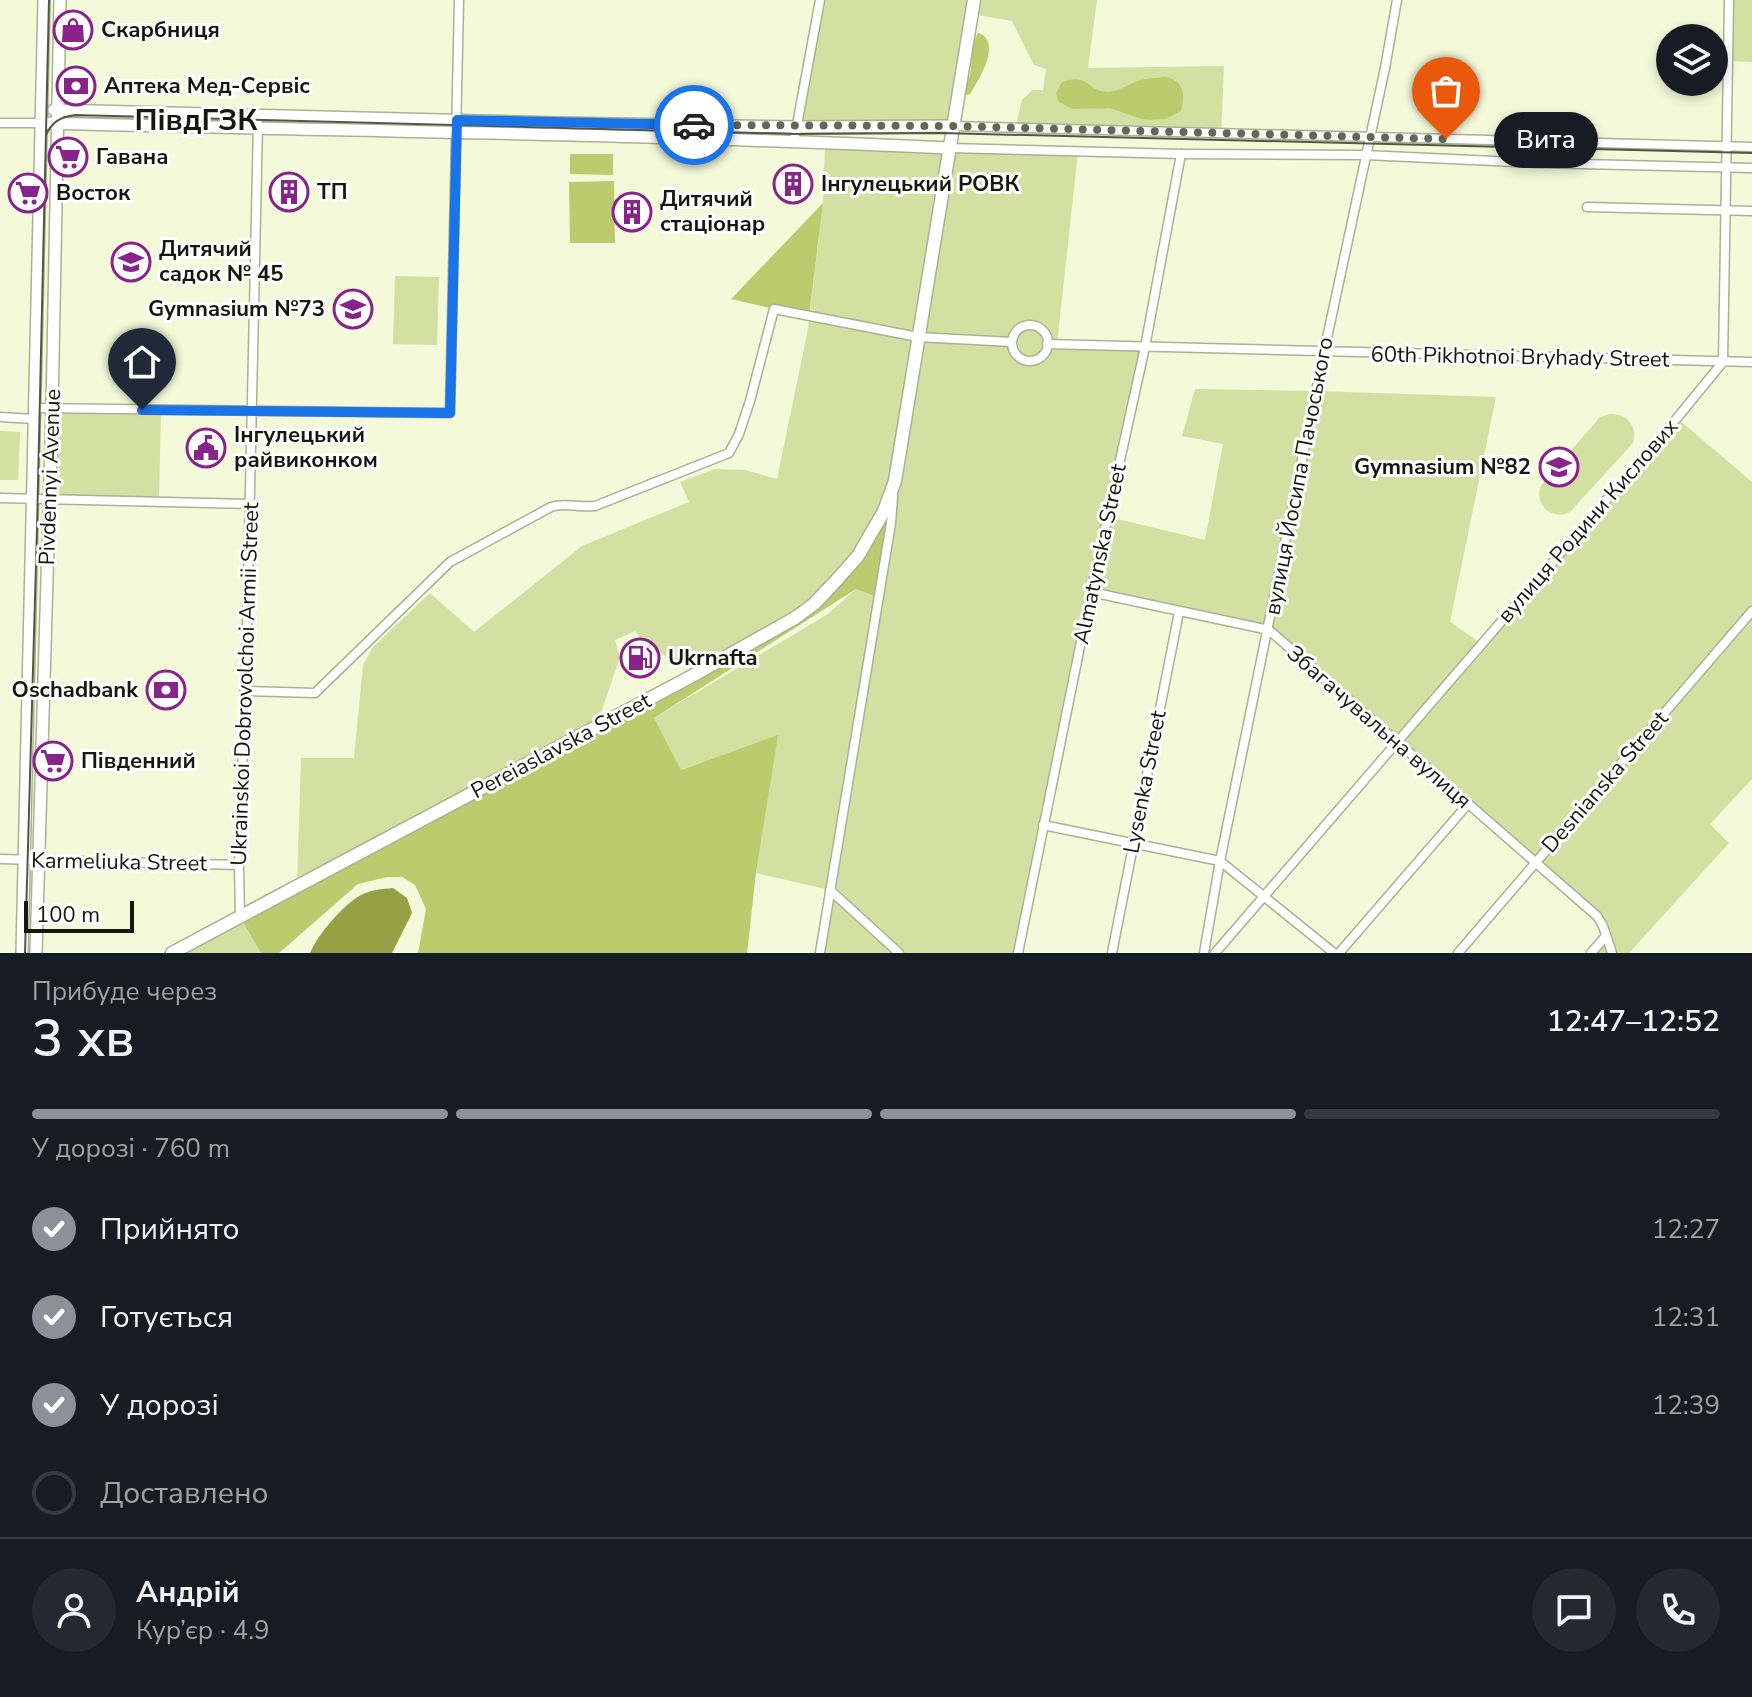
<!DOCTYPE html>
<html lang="uk">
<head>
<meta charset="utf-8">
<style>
	:root { --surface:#171b24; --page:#242831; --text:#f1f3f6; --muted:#9ea1a6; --line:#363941; --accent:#8c9099 }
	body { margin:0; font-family:"Nunito Sans",sans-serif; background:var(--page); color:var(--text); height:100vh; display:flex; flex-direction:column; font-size:30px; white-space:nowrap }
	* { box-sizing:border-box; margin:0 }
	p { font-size:26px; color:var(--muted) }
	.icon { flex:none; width:44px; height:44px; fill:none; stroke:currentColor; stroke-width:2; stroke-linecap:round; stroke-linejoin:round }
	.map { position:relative; height:953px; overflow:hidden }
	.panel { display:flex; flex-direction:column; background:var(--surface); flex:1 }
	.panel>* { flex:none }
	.fabs { position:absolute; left:1656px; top:24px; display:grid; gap:16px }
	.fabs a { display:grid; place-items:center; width:72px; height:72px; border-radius:50%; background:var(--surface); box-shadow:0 4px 12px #0003; font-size:40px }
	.scale { position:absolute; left:24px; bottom:20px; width:110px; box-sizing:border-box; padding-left:8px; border:4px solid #16180d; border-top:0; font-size:22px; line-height:28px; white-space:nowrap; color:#16180d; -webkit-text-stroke:6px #fff; paint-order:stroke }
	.pin { position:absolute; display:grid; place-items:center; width:68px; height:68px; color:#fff; margin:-82px -34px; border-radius:50% 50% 50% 0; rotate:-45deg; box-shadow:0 0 8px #0007 }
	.pin .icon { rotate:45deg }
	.courier { position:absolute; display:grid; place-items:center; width:80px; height:80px; margin:-40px; border:6px solid #1a73e8; border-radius:50%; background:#fff; color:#222; box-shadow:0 2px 10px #0007 }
	.bubble { position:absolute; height:56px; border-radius:28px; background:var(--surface); box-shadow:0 4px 12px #0003; font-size:26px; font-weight:600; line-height:56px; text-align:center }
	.overview em { font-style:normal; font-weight:600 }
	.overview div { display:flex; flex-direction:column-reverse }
	.overview { display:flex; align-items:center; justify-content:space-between; height:136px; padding:0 32px }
	h1 { font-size:52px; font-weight:600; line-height:60px }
	.bar { display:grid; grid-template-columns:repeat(4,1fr); gap:12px 8px; align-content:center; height:96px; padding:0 32px }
	.bar i { height:10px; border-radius:6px; background:var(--line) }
	.bar .on { background:var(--accent) }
	.bar p { grid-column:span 4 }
	.line { display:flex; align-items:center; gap:20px; padding:0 32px; border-top:2px solid var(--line) }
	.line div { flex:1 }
	.round { display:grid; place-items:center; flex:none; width:84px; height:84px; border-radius:42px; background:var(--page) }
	ol { padding:0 32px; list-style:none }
	li { display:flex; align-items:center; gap:24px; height:88px }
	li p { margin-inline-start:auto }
	li .icon { padding:8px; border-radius:50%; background:var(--accent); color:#fff; stroke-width:4 }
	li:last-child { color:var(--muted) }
	li i { width:44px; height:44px; border:4px solid var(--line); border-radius:50% }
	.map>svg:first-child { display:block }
</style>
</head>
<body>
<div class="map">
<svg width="1752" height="953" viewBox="0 0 1752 953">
	<rect width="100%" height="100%" fill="#f3f9d9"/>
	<g fill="#d4e0a1">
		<polygon points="820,0 1097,0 1088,68 1224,66 1221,134 1015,128 1022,100 1032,90 1043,90 1046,69 1034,65 1012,21 972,14 953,126 797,127"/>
		<polygon points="1729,0 1752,0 1752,62 1728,61"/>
		<polygon points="825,143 1078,152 1057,344 1145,347 1109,517 1205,540 1223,444 1182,436 1195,389 1316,391 1496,397 1450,622 1482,644 1677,418 1752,482 1752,779 1710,824 1729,843 1629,953 1591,953 1606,936 1603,926 1269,630 1092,592 1018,953 820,953 830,890 756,873 777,736 680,770 654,718 828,614 856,589 858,556 814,603 697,673 645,645 635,631 615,640 620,657 596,728 297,887 301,758 354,758 363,665 373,647 430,593 474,632 582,546 689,502 680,482 715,469 745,470 777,479 808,329 823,203"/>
		<polygon points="395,276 439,277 437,345 393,344"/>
		<polygon points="52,409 161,410 159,502 50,499"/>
		<path d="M1609 414C1626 413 1638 425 1633 443L1570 512C1551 521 1532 503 1542 484L1600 417Z"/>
		<polygon points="0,431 20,432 18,480 0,480"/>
		<polygon points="240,917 261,953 172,953"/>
	</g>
	<g fill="#bccb6e">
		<path d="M978 33C1003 41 979 80 970 94L966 95C965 87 968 82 970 74 973 60 970 46 978 33Z"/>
		<path d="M1164 77C1183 79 1186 94 1181 111L1166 119 1150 120 1141 119 1110 108 1073 109 1059 102 1056 94 1061 83C1088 71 1087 92 1108 92 1117 92 1129 84 1138 81 1146 78 1155 78 1164 77Z"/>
		<polygon points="570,154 613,154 613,175 570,174"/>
		<polygon points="614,181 615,243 570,243 569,182"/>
		<polygon points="823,203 809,317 731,299"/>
		<polygon points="895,481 878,597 856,589 654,718 681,770 778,735 756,873 747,953 418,953 426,909 415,885 402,877 387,877 358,884 279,953 261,953 240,917 795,618 858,556"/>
	</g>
	<path fill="#94a145" d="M393 888 407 898 412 913 392 953H310C318 934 343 905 361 895 371 890 382 889 393 888Z"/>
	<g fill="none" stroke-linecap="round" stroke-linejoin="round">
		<defs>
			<g id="minor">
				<polyline points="0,123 42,123"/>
				<polyline points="953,126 1752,147"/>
				<polyline points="794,141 820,0"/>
				<polyline points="949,148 1181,154 1365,155 1538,163 1752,168"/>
				<polyline points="1587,207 1752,211"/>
				<circle cx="1030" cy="343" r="18"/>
				<polyline points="1047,344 1752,362"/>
				<polyline points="34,408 450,413 459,0"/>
				<polyline points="0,417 34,419"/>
				<polyline points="0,498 250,504"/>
				<polyline points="1091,592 1269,630 1597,916 1603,926 1612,953"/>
				<path d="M245 691 315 693 450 562 551 507C565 502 580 508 595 506L729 453 739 434 750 401 774 309 918 337 1012 342"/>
				<polyline points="1043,825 1220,861 1334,953"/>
				<polyline points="0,859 239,865"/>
				<polyline points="830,890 899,953"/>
				<polyline points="240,917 239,865 247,628 258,124"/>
				<polyline points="820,953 891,523 893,496"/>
				<polyline points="1018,953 1091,592 1145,347 1181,154"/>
				<polyline points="1112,953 1179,612"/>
				<polyline points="1204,953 1220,861 1324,352 1385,68 1397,0"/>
				<polyline points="1215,953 1677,418 1723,362 1729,0"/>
				<polyline points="1339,953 1468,804"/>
				<polyline points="1458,953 1752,611"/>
				<polyline points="1591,953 1606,936"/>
			</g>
			<g id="secondary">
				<polyline points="54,110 556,123 797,127 953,126"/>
				<path d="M42 123C344 131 647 134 949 148"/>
				<polyline points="22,953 44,0"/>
				<polyline points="36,953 52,409 60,0"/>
			</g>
			<polyline id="primary" points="172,953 692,676 795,618 814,604 834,583 858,556 884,511 895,481 974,0"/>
		</defs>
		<use href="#minor" stroke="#abb192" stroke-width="11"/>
		<use href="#secondary" stroke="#abb192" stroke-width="14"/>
		<use href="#primary" stroke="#abb192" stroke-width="15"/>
		<use href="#minor" stroke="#fff" stroke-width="8"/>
		<use href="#secondary" stroke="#fff" stroke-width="11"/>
		<use href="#primary" stroke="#fff" stroke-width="12"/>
		<g stroke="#535645" stroke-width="2">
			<path d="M46 135C52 122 60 117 75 115L796 134 942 133 1752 153"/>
			<polyline points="25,953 37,528 49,0"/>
		</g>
	</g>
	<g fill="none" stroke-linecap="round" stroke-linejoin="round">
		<polyline stroke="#636754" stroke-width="8" stroke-dasharray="0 14.4" points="694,125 953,126 1446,139"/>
		<polyline stroke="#1a73e8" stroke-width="10" points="142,410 450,413 457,120 694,125"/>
	</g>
	<defs>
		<symbol id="shop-ring" viewBox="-11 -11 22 22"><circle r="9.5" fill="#fff" stroke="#88238b" stroke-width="1.5"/><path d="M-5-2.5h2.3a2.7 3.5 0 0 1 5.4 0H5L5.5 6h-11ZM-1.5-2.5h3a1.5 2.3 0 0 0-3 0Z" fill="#88238b"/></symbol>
		<symbol id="bank-ring" viewBox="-11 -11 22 22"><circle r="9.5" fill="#fff" stroke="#88238b" stroke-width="1.5"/><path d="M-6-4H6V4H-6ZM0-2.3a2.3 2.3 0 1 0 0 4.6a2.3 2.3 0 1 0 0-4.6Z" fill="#88238b"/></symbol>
		<symbol id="supermarket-ring" viewBox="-11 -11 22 22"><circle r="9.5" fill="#fff" stroke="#88238b" stroke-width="1.5"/><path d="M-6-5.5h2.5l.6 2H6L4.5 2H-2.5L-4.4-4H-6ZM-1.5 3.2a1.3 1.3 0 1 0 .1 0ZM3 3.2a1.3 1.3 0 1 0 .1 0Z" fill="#88238b"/></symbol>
		<symbol id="building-ring" viewBox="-11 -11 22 22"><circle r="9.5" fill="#fff" stroke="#88238b" stroke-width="1.5"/><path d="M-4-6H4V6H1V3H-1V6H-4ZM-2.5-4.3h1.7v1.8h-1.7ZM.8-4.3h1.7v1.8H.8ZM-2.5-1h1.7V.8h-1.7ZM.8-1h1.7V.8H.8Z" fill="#88238b"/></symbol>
		<symbol id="school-ring" viewBox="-11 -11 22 22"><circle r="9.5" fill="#fff" stroke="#88238b" stroke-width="1.5"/><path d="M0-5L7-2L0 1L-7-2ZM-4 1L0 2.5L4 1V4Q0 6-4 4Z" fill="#88238b"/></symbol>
		<symbol id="civic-ring" viewBox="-11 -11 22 22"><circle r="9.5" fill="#fff" stroke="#88238b" stroke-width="1.5"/><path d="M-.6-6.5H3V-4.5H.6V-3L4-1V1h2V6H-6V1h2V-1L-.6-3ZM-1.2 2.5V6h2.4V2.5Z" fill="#88238b"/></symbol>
		<symbol id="fuel-ring" viewBox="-11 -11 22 22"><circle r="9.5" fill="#fff" stroke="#88238b" stroke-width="1.5"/><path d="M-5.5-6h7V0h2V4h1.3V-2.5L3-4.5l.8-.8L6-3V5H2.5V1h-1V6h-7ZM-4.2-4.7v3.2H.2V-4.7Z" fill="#88238b"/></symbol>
	</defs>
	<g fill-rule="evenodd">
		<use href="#shop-ring" x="51" y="8" width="44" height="44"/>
		<use href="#bank-ring" x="54" y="64" width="44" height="44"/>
		<use href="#supermarket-ring" x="46" y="135" width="44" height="44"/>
		<use href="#building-ring" x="771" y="162" width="44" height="44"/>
		<use href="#building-ring" x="267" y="170" width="44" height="44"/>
		<use href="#supermarket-ring" x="6" y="171" width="44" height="44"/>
		<use href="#building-ring" x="610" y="190" width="44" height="44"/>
		<use href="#school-ring" x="109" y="240" width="44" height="44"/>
		<use href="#school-ring" x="331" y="287" width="44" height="44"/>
		<use href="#civic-ring" x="184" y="426" width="44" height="44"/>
		<use href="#school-ring" x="1537" y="445" width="44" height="44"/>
		<use href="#fuel-ring" x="618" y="636" width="44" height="44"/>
		<use href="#bank-ring" x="144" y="668" width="44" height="44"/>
		<use href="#supermarket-ring" x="31" y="739" width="44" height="44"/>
	</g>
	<g text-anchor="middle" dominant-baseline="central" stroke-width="6" stroke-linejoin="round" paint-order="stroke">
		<g font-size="22" font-weight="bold" fill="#16180d" stroke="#fff" text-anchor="start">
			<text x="101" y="30">Скарбниця</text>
			<text x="104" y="86">Аптека Мед-Сервіс</text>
			<text x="96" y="157">Гавана</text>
			<text x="821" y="184">Інгулецький РОВК</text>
			<text x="317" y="192">ТП</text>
			<text x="56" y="193">Восток</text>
			<text x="660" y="199">Дитячий<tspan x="660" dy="25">стаціонар</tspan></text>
			<text x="159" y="249">Дитячий<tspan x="159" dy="25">садок № 45</tspan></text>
			<text x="325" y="309" text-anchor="end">Gymnasium №73</text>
			<text x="234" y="435">Інгулецький<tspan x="234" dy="25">райвиконком</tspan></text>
			<text x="1531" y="467" text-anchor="end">Gymnasium №82</text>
			<text x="668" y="658">Ukrnafta</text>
			<text x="138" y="690" text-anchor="end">Oschadbank</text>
			<text x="81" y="761">Південний</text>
		</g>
		<g font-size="22" fill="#16180d" stroke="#fff">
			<text transform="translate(1520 357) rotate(1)">60th Pikhotnoi Bryhady Street</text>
			<text transform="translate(1299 476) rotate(-79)">вулиця Йосипа Пачоського</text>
			<text transform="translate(50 477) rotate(-88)">Pivdennyi Avenue</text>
			<text transform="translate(1588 521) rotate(-49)">вулиця Родини Кислових</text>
			<text transform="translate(1100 554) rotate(-78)">Almatynska Street</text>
			<text transform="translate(245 684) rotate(-88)">Ukrainskoi Dobrovolchoi Armii Street</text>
			<text transform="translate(1379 727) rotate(41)">Збагачувальна вулиця</text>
			<text transform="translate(561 746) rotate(-28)">Pereiaslavska Street</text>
			<text transform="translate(1145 782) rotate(-79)">Lysenka Street</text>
			<text transform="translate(1605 782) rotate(-49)">Desnianska Street</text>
			<text transform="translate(119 862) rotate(1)">Karmeliuka Street</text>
		</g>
		<g font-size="30" font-weight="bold" fill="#16180d" stroke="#fff">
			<text x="196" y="120">ПівдГЗК</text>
		</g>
	</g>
</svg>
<div class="fabs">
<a><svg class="icon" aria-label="layers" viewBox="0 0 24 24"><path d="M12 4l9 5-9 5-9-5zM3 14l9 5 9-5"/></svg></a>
</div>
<div class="scale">100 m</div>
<div class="pin" style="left:1446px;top:139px;background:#ea580c"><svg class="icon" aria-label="bag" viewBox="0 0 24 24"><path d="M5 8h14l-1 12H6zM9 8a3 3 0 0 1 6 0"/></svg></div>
<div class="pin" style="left:142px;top:410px;background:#1f2937"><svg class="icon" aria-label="home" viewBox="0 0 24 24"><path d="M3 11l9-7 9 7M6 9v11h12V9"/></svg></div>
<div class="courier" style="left:694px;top:125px"><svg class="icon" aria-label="car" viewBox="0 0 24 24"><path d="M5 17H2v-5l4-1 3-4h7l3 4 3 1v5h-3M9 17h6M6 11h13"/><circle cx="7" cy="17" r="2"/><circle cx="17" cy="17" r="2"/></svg></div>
<div class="bubble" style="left:1494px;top:112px;width:104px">Вита</div>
</div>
<section class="panel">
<div class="overview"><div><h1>3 хв</h1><p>Прибуде через</p></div><em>12:47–12:52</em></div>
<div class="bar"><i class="on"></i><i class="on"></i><i class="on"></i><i></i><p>У дорозі · 760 m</p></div>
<ol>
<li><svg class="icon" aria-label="check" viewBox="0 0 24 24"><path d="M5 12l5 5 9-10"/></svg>Прийнято<p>12:27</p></li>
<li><svg class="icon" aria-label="check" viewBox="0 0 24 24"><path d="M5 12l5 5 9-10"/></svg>Готується<p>12:31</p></li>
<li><svg class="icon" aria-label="check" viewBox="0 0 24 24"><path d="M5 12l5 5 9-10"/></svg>У дорозі<p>12:39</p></li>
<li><i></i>Доставлено</li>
</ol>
<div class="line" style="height:144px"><a class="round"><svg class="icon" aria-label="person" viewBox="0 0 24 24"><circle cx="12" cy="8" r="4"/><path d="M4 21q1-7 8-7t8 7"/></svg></a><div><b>Андрій</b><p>Кур’єр · 4.9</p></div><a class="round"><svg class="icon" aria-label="chat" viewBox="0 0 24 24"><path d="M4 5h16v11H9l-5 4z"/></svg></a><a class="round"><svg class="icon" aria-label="phone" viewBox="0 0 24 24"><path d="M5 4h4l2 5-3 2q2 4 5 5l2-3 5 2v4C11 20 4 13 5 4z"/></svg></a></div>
</section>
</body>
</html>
